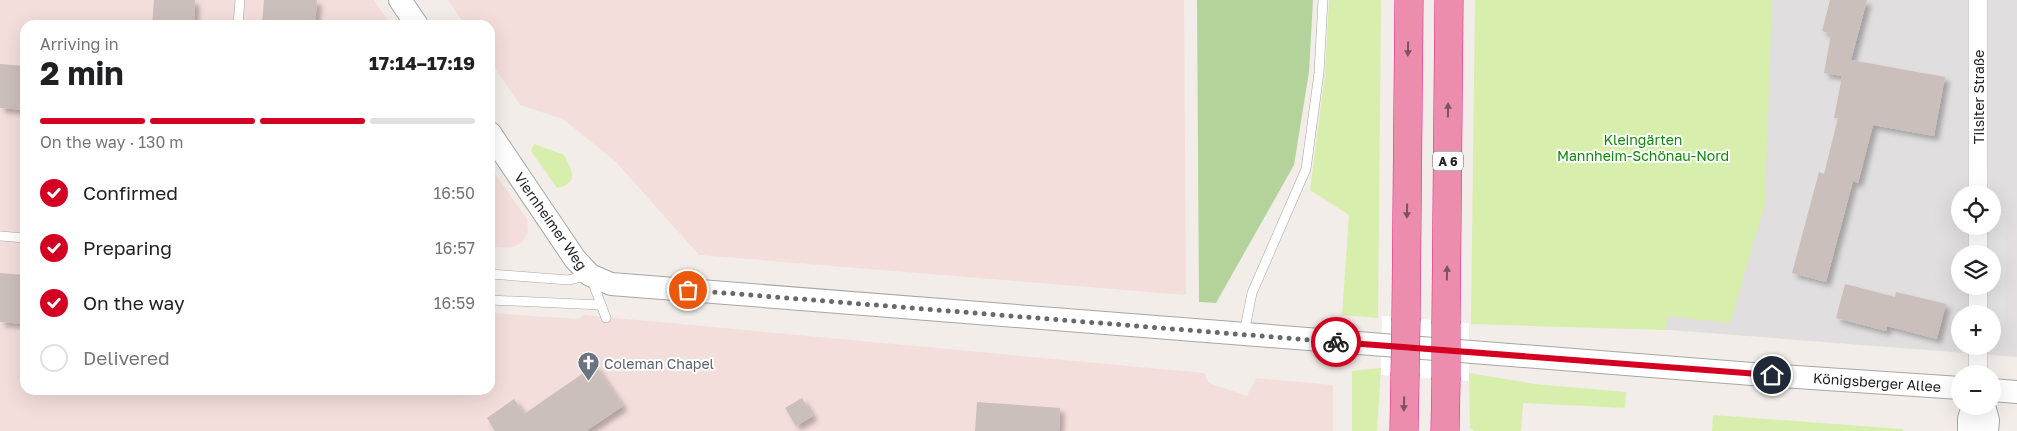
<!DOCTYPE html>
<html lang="en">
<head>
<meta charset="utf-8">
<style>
	:root { --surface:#fff; --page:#f2f2f2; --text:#202124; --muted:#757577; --line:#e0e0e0; --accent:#d30021 }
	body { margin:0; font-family:"Golos Text",sans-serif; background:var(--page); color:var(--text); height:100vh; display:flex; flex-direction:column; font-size:19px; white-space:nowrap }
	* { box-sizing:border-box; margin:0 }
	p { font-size:16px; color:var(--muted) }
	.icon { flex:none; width:28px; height:28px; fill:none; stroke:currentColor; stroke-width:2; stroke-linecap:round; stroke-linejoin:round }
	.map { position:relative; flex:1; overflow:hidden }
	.side { position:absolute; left:20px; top:20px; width:475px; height:375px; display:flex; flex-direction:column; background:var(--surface); border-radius:15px; box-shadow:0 5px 20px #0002 }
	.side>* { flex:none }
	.buttons { position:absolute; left:1951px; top:185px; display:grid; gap:10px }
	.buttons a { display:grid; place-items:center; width:50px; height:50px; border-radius:50%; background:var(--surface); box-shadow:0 5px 20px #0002; font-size:25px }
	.pin { position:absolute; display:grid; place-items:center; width:42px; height:42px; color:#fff; margin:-21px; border:2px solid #fff; border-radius:50%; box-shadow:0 1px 5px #0007 }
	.courier { position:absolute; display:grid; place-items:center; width:50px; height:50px; margin:-25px; border:4px solid #d30021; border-radius:50%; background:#fff; color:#222; box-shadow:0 1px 6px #0007 }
	.headline em { font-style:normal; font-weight:700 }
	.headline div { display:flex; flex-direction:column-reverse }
	.headline { display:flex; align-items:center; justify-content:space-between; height:85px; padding:0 20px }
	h1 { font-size:32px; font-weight:700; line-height:38px }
	.bar { display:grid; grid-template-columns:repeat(4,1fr); gap:8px 5px; align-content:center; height:60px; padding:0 20px }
	.bar i { height:6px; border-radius:4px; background:var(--line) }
	.bar .active { background:var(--accent) }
	.bar p { grid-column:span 4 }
	ol { padding:0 20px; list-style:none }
	li { display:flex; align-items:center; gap:15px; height:55px }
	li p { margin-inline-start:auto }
	li .icon { padding:5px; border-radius:50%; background:var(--accent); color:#fff; stroke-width:4 }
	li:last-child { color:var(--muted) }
	li i { width:28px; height:28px; border:2px solid var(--line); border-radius:50% }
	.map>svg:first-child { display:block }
</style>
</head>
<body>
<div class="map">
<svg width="2017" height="431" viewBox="0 0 2017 431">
	<defs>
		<filter id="shadow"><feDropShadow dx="4.5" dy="4.5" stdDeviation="2.5" flood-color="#0004"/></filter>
	</defs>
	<rect width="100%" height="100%" fill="#f2ede8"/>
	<path fill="#e0dedf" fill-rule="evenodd" d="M1523 0H2017V357L1515 318ZM1960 194H1992V226H1960ZM1960 254H1992V286H1960ZM1960 314H1992V346H1960Z"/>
	<g fill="#f4dedb">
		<polygon points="0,0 374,0 391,25 25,25 25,390 490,390 490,313 578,319 584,315 1204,373 1209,383 1247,396 1256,378 1333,385 1333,431 0,431"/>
		<polygon points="448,0 1184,0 1186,295 699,255 616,162 563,119 520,105 490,61 490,25 465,25"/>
		<polygon points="490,167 527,219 528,232 522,243 510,248 491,246 490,260"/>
	</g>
	<g fill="#d7eeac">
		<polygon points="1329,0 1381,0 1378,318 1342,315 1349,215 1310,190 1325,74"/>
		<polygon points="1475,0 1772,0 1765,204 1730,323 1668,316 1666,330 1471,324"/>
		<path d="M534 144 564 155C572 170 580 183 557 188L531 151Z"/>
		<polygon points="1381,368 1377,431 1352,431 1352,371"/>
		<polygon points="1469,373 1535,384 1626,392 1625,408 1523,403 1521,431 1475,431 1470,428"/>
		<polygon points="1713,415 1902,429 1904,431 1712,431"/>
	</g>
	<polygon fill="#b4d39b" points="1197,0 1313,0 1309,72 1294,165 1216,303 1199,302"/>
	<polygon fill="#e2e2e2" points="1993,213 2006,213 2005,324 1993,324 1992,314 1989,314 1989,286 1992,286 1992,254 1989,254 1989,226 1992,226"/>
	<polygon fill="#fff" points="1382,316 1469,323 1469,381 1381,375"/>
	<g fill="#cbbfbb" filter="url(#shadow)">
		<polygon points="154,0 195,0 194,25 152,25"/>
		<polygon points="264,0 317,0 315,25 262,25"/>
		<polygon points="1830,0 1867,0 1851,60 1945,77 1934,136 1873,125 1858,183 1853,181 1826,282 1792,273 1819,172 1824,174 1838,118 1834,118 1842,76 1824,73 1831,34 1822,31"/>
		<polygon points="0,64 25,66 25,110 0,108"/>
		<polygon points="0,273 25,275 25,324 0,322"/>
		<polygon points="1845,284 1895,297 1896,292 1946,304 1937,339 1887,326 1886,331 1836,318"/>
		<polygon points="595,365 623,406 586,431 495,431 487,418 514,399 524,414"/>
		<polygon points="802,398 813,416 796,426 785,408"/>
		<polygon points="977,402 1060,408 1059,431 975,431"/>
	</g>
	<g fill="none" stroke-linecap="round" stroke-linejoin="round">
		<defs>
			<g id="service">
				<polyline points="238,25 240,0"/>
				<polyline points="0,236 25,238"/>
				<polyline points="490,274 568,280 590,275 606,318"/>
				<polyline points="490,300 601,305"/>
				<polyline points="1244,333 1252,293 1306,169 1319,73 1323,0"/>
			</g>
			<g id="minor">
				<polyline points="1978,194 1978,0"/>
				<polyline points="1978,226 1978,254"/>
				<polyline points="1978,286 1978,314"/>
				<polyline points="1978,346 1978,374"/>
			</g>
			<g id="tertiary">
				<polyline points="400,0 417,25"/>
				<polyline points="490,133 575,259 590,275 611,284 1752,374 1960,388"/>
				<polyline points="1992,390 2017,392"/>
				<polyline points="1984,406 1988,420 1987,431"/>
				<polyline points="1969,431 1969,419 1973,406"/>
			</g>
			<g id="motorway">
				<polyline points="1406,318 1409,0"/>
				<polyline points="1446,321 1449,0"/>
				<polyline points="1404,431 1405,376"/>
				<polyline points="1445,431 1446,380"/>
			</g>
		</defs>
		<use href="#service" stroke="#a6a6a6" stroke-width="10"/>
		<use href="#minor" stroke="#a6a6a6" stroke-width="20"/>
		<use href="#tertiary" stroke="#a6a6a6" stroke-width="24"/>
		<use href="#motorway" stroke="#e52082" stroke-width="29"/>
		<use href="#service" stroke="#fff" stroke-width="9"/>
		<use href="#minor" stroke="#fff" stroke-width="19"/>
		<use href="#tertiary" stroke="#fff" stroke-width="22"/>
		<use href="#motorway" stroke="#ec8dad" stroke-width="28"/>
		<defs>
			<g id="motorway-bridge">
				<polyline points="1405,376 1406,318"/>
				<polyline points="1446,380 1446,321"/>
			</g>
		</defs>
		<use href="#motorway-bridge" stroke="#e52082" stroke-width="29" stroke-linecap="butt"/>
		<use href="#motorway-bridge" stroke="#ec8dad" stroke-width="28"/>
	</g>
	<defs><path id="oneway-solid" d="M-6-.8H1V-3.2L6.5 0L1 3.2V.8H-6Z" transform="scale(1.25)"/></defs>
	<g fill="#7d5261">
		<use href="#oneway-solid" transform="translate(1408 49) rotate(91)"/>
		<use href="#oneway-solid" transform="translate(1448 110) rotate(-89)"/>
		<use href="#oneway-solid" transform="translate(1407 211) rotate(91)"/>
		<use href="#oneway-solid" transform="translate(1447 273) rotate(-89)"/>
		<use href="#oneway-solid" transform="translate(1404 404) rotate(91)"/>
	</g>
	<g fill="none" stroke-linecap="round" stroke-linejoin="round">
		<polyline stroke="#6b6967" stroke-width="5" stroke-dasharray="0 9" points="688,290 1336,342"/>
		<polyline stroke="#d30021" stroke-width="6" points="1336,342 1772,375"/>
	</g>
	<defs>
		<symbol id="church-pin" viewBox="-11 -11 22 30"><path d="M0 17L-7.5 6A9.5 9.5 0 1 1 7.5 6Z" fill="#6b7280" stroke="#fff"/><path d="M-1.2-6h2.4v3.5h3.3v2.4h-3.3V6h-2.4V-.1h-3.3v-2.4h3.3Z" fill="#fff"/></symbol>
	</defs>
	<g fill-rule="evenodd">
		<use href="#church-pin" x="576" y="350" width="25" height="34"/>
	</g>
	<g text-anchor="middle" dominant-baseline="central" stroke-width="4" stroke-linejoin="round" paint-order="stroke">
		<rect fill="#fff" stroke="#646464" stroke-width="1" x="1433" y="151.5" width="30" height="19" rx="4"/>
		<g font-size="12" font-weight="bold" fill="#222">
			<text x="1448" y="161">A 6</text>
		</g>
		<g font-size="14" fill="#222" stroke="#fff">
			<text transform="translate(1978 97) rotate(-90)">Tilsiter Straße</text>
			<text transform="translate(551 221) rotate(55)">Viernheimer Weg</text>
			<text transform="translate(1877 382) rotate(4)">Königsberger Allee</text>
		</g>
		<g font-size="14" fill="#0f8a06" stroke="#fff">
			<text x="1643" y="139">Kleingärten<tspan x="1643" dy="16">Mannheim-Schönau-Nord</tspan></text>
		</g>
		<g font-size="14" fill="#5b616d" stroke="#fff" text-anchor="start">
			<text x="604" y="363">Coleman Chapel</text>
		</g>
	</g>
</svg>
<div class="buttons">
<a><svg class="icon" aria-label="locate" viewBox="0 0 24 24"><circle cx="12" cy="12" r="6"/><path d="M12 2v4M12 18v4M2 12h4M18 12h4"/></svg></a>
<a><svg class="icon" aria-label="layers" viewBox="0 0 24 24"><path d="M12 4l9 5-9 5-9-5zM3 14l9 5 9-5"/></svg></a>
<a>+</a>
<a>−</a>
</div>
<div class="pin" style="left:688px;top:290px;background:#ea580c"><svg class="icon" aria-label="bag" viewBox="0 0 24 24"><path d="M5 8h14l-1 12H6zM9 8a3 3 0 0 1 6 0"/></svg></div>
<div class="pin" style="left:1772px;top:375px;background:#1f2937"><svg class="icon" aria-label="home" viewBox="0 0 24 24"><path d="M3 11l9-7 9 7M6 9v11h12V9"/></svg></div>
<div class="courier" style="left:1336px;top:342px"><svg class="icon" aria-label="bike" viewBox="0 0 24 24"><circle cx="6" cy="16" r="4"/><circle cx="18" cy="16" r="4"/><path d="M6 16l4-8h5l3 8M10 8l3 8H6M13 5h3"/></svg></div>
<section class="side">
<div class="headline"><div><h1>2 min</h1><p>Arriving in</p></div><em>17:14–17:19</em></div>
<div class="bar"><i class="active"></i><i class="active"></i><i class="active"></i><i></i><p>On the way · 130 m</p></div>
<ol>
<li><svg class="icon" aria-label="check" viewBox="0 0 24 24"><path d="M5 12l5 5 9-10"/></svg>Confirmed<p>16:50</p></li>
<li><svg class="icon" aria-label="check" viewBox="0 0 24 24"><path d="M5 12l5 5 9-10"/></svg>Preparing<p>16:57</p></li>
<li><svg class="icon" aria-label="check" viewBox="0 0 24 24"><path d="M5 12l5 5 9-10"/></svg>On the way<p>16:59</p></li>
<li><i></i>Delivered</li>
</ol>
</section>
</div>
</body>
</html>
